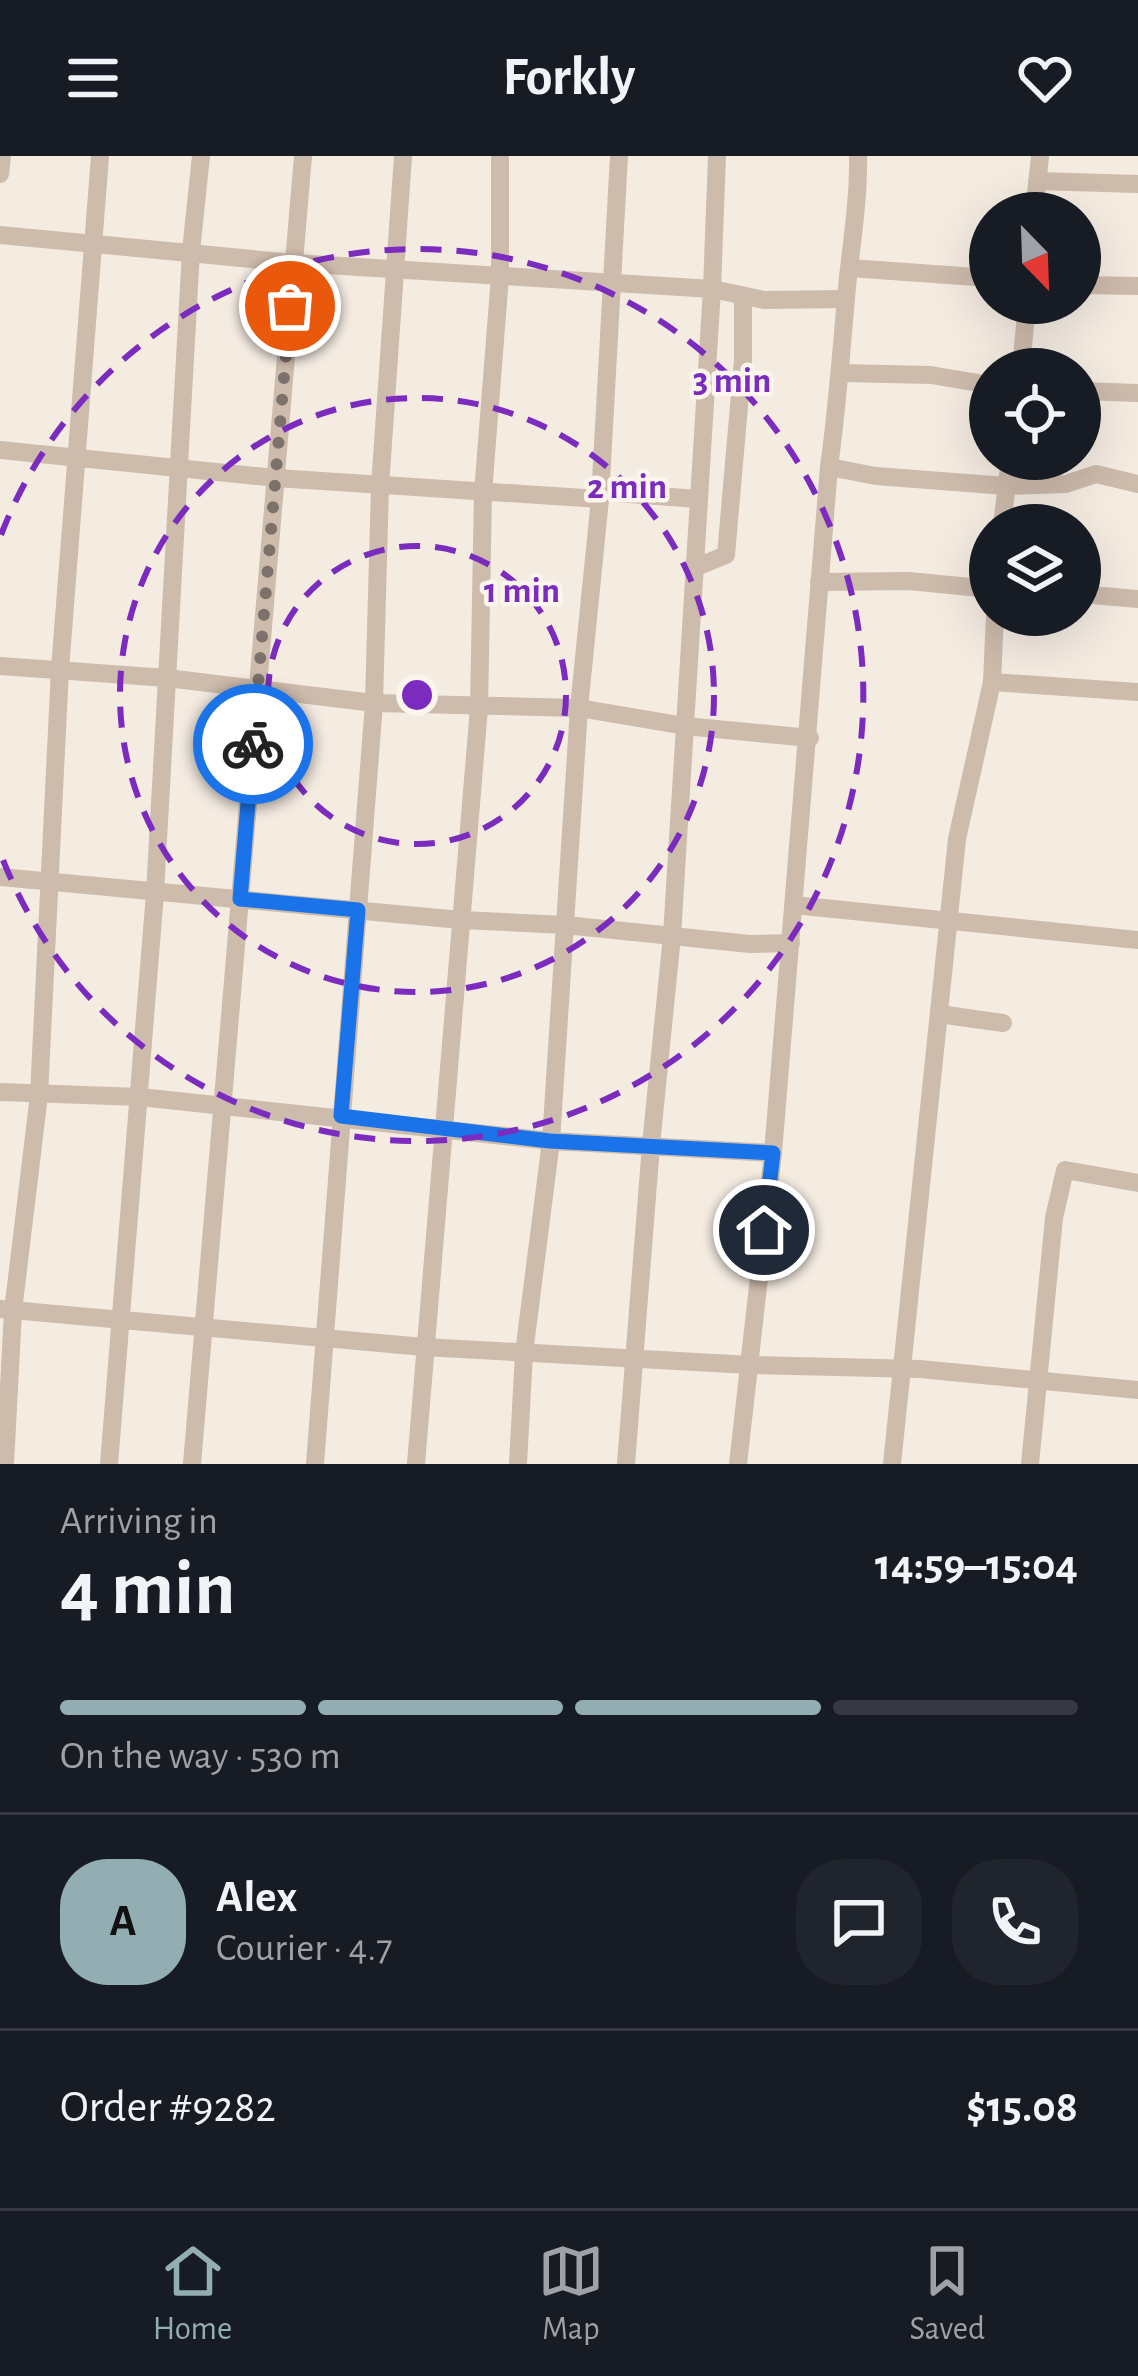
<!DOCTYPE html>
<html lang="en">
<head>
<meta charset="utf-8">
<style>
	:root { --surface:#171b24; --page:#20242c; --text:#f1f3f6; --muted:#9ea1a6; --line:#363941; --accent:#92aeb2 }
	body { margin:0; font-family:"Alegreya Sans",sans-serif; background:var(--page); color:var(--text); height:100vh; display:flex; flex-direction:column; font-size:45px; white-space:nowrap }
	* { box-sizing:border-box; margin:0 }
	p { font-size:39px; color:var(--muted) }
	.icon { flex:none; width:66px; height:66px; fill:none; stroke:currentColor; stroke-width:2; stroke-linecap:round; stroke-linejoin:round }
	.map { position:relative; height:1308px; overflow:hidden }
	.drawer { display:flex; flex-direction:column; background:var(--surface); flex:1 }
	.drawer>* { flex:none }
	.needle { width:78px; rotate:157deg }
	.buttons { position:absolute; left:969px; top:36px; display:grid; gap:24px }
	.buttons a { display:grid; place-items:center; width:132px; height:132px; border-radius:50%; background:var(--surface); box-shadow:0 12px 48px #0002; font-size:60px }
	.pin { position:absolute; display:grid; place-items:center; width:102px; height:102px; color:#fff; margin:-51px; border:6px solid #fff; border-radius:50%; box-shadow:0 3px 12px #0007 }
	.courier { position:absolute; display:grid; place-items:center; width:120px; height:120px; margin:-60px; border:9px solid #1a73e8; border-radius:50%; background:#fff; color:#222; box-shadow:0 3px 15px #0007 }
	.headline em { font-style:normal; font-weight:600 }
	.headline div { display:flex; flex-direction:column-reverse }
	.headline { display:flex; align-items:center; justify-content:space-between; height:204px; padding:0 60px }
	h1 { font-size:78px; font-weight:600; line-height:90px }
	.bar { display:grid; grid-template-columns:repeat(4,1fr); gap:18px 12px; align-content:center; height:144px; padding:0 60px }
	.bar i { height:15px; border-radius:9px; background:var(--line) }
	.bar .on { background:var(--accent) }
	.bar p { grid-column:span 4 }
	.line { display:flex; align-items:center; gap:30px; padding:0 60px; border-top:3px solid var(--line) }
	.line div { flex:1 }
	.round { display:grid; place-items:center; flex:none; width:126px; height:126px; border-radius:48px; background:var(--page) }
	header { display:flex; justify-content:space-between; align-items:center; height:156px; padding:0 60px; background:var(--surface); font-size:54px; font-weight:600 }
	.menu { display:flex; justify-content:space-around; align-items:center; height:168px; border-top:3px solid var(--line); background:var(--surface); font-size:33px; color:var(--muted) }
	.menu a { display:grid; justify-items:center; gap:6px }
	.menu .on { color:var(--accent) }
	.map>svg:first-child { display:block }
</style>
</head>
<body>
<header><svg class="icon" aria-label="menu" viewBox="0 0 24 24"><path d="M4 6h16M4 12h16M4 18h16"/></svg>Forkly<svg class="icon" aria-label="heart" viewBox="0 0 24 24"><path d="M12 20l-8-8c-3-5 5-10 8-4 3-6 11-1 8 4z"/></svg></header>
<div class="map">
<svg width="1138" height="1308" viewBox="0 0 1138 1308">
	<rect width="100%" height="100%" fill="#f4ebe1"/>
	<g fill="none" stroke-linecap="round" stroke-linejoin="round">
		<g stroke="#cdbbac" stroke-width="18">
			<polyline points="0,18 2,0"/>
			<polyline points="1037,25 1138,28"/>
			<polyline points="1034,57 1040,0"/>
			<polyline points="0,79 294,107 712,133 764,144 846,143"/>
			<polyline points="850,112 990,122"/>
			<polyline points="1080,129 1138,130"/>
			<polyline points="1021,213 1027,147"/>
			<polyline points="842,217 931,219 990,229"/>
			<polyline points="1080,235 1138,237"/>
			<polyline points="0,294 276,322 600,343"/>
			<polyline points="829,311 876,320 1006,330 1066,328 1096,318 1138,328"/>
			<polyline points="601,336 699,343"/>
			<polyline points="1002,369 1010,303"/>
			<polyline points="694,412 726,399 743,204 743,140"/>
			<polyline points="819,426 909,425 990,433"/>
			<polyline points="1080,438 1138,443"/>
			<polyline points="0,510 167,522 374,547 579,552 685,570 810,582"/>
			<polyline points="992,526 1138,536"/>
			<polyline points="0,721 461,764 565,769 750,788 791,787"/>
			<polyline points="794,749 1138,784"/>
			<polyline points="939,858 1003,867"/>
			<polyline points="0,936 140,941 551,985 773,997"/>
			<polyline points="0,1153 424,1191 750,1209 920,1213 1138,1234"/>
			<polyline points="5,1308 13,1155 39,939 60,513 100,0"/>
			<polyline points="109,1308 155,737 191,95 201,0"/>
			<polyline points="192,1308 303,0"/>
			<polyline points="315,1308 374,547 380,330 403,0"/>
			<polyline points="416,1308 479,552 483,337 500,120 500,0"/>
			<polyline points="518,1308 524,1197 551,985 579,552 600,343 619,0"/>
			<polyline points="626,1308 651,989 672,780 712,133 717,0"/>
			<path d="M738 1308 773 997 829 311C837 254 841 199 846 142 850 94 859 48 858 0"/>
			<polyline points="892,1308 957,683 992,526 995,459"/>
			<polyline points="1030,1308 1054,1062 1065,1014 1138,1027"/>
		</g>
	</g>
	<g fill="none" stroke-linecap="round" stroke-linejoin="round">
		<polyline stroke="#7c716b" stroke-width="12" stroke-dasharray="0 21.6" points="253,588 290,150"/>
		<polyline stroke="#1a73e8" stroke-width="15" points="253,588 240,743 358,754 341,960 550,985 773,997 764,1074"/>
	</g>
	<g fill="none" stroke="#7b2cbf" stroke-width="6" stroke-dasharray="21 15">
		<circle cx="417" cy="539" r="149"/>
		<circle cx="417" cy="539" r="297"/>
		<path d="M1 379A446 446 0 1 1 1 699"/>
	</g>
	<circle cx="417" cy="539" r="18" fill="#7b2cbf" stroke="#fbf5ee" stroke-width="6"/>
	<g font-size="36" text-anchor="middle" font-weight="bold" fill="#7b2cbf" stroke="#fbf5ee" stroke-width="9" stroke-linejoin="round" paint-order="stroke">
		<text x="732" y="236">3 min</text>
		<text x="627" y="342">2 min</text>
		<text x="522" y="446">1 min</text>
	</g>
</svg>
<div class="buttons">
<a><svg class="needle" viewBox="-14 -14 28 28"><path d="M0-13l5 13h-10z" fill="#e53935"/><path d="M0 13l5-13h-10z" fill="#9ea1a6"/></svg></a>
<a><svg class="icon" aria-label="locate" viewBox="0 0 24 24"><circle cx="12" cy="12" r="6"/><path d="M12 2v4M12 18v4M2 12h4M18 12h4"/></svg></a>
<a><svg class="icon" aria-label="layers" viewBox="0 0 24 24"><path d="M12 4l9 5-9 5-9-5zM3 14l9 5 9-5"/></svg></a>
</div>
<div class="pin" style="left:290px;top:150px;background:#ea580c"><svg class="icon" aria-label="bag" viewBox="0 0 24 24"><path d="M5 8h14l-1 12H6zM9 8a3 3 0 0 1 6 0"/></svg></div>
<div class="pin" style="left:764px;top:1074px;background:#1f2937"><svg class="icon" aria-label="home" viewBox="0 0 24 24"><path d="M3 11l9-7 9 7M6 9v11h12V9"/></svg></div>
<div class="courier" style="left:253px;top:588px"><svg class="icon" aria-label="bike" viewBox="0 0 24 24"><circle cx="6" cy="16" r="4"/><circle cx="18" cy="16" r="4"/><path d="M6 16l4-8h5l3 8M10 8l3 8H6M13 5h3"/></svg></div>
</div>
<section class="drawer">
<div class="headline"><div><h1>4 min</h1><p>Arriving in</p></div><em>14:59–15:04</em></div>
<div class="bar"><i class="on"></i><i class="on"></i><i class="on"></i><i></i><p>On the way · 530 m</p></div>
<div class="line" style="height:216px"><b class="round" style="background:var(--accent);color:#111">A</b><div><b>Alex</b><p>Courier · 4.7</p></div><a class="round"><svg class="icon" aria-label="chat" viewBox="0 0 24 24"><path d="M4 5h16v11H9l-5 4z"/></svg></a><a class="round"><svg class="icon" aria-label="phone" viewBox="0 0 24 24"><path d="M5 4h4l2 5-3 2q2 4 5 5l2-3 5 2v4C11 20 4 13 5 4z"/></svg></a></div>
<div class="line" style="height:156px"><div>Order #9282</div><b>$15.08</b></div>
</section>
<nav class="menu">
<a class="on"><svg class="icon" aria-label="home" viewBox="0 0 24 24"><path d="M3 11l9-7 9 7M6 9v11h12V9"/></svg>Home</a>
<a><svg class="icon" aria-label="map" viewBox="0 0 24 24"><path d="M3 6l6-2 6 2 6-2v14l-6 2-6-2-6 2zM9 4v14M15 6v14"/></svg>Map</a>
<a><svg class="icon" aria-label="saved" viewBox="0 0 24 24"><path d="M7 4h10v16l-5-4-5 4z"/></svg>Saved</a>
</nav>
</body>
</html>
